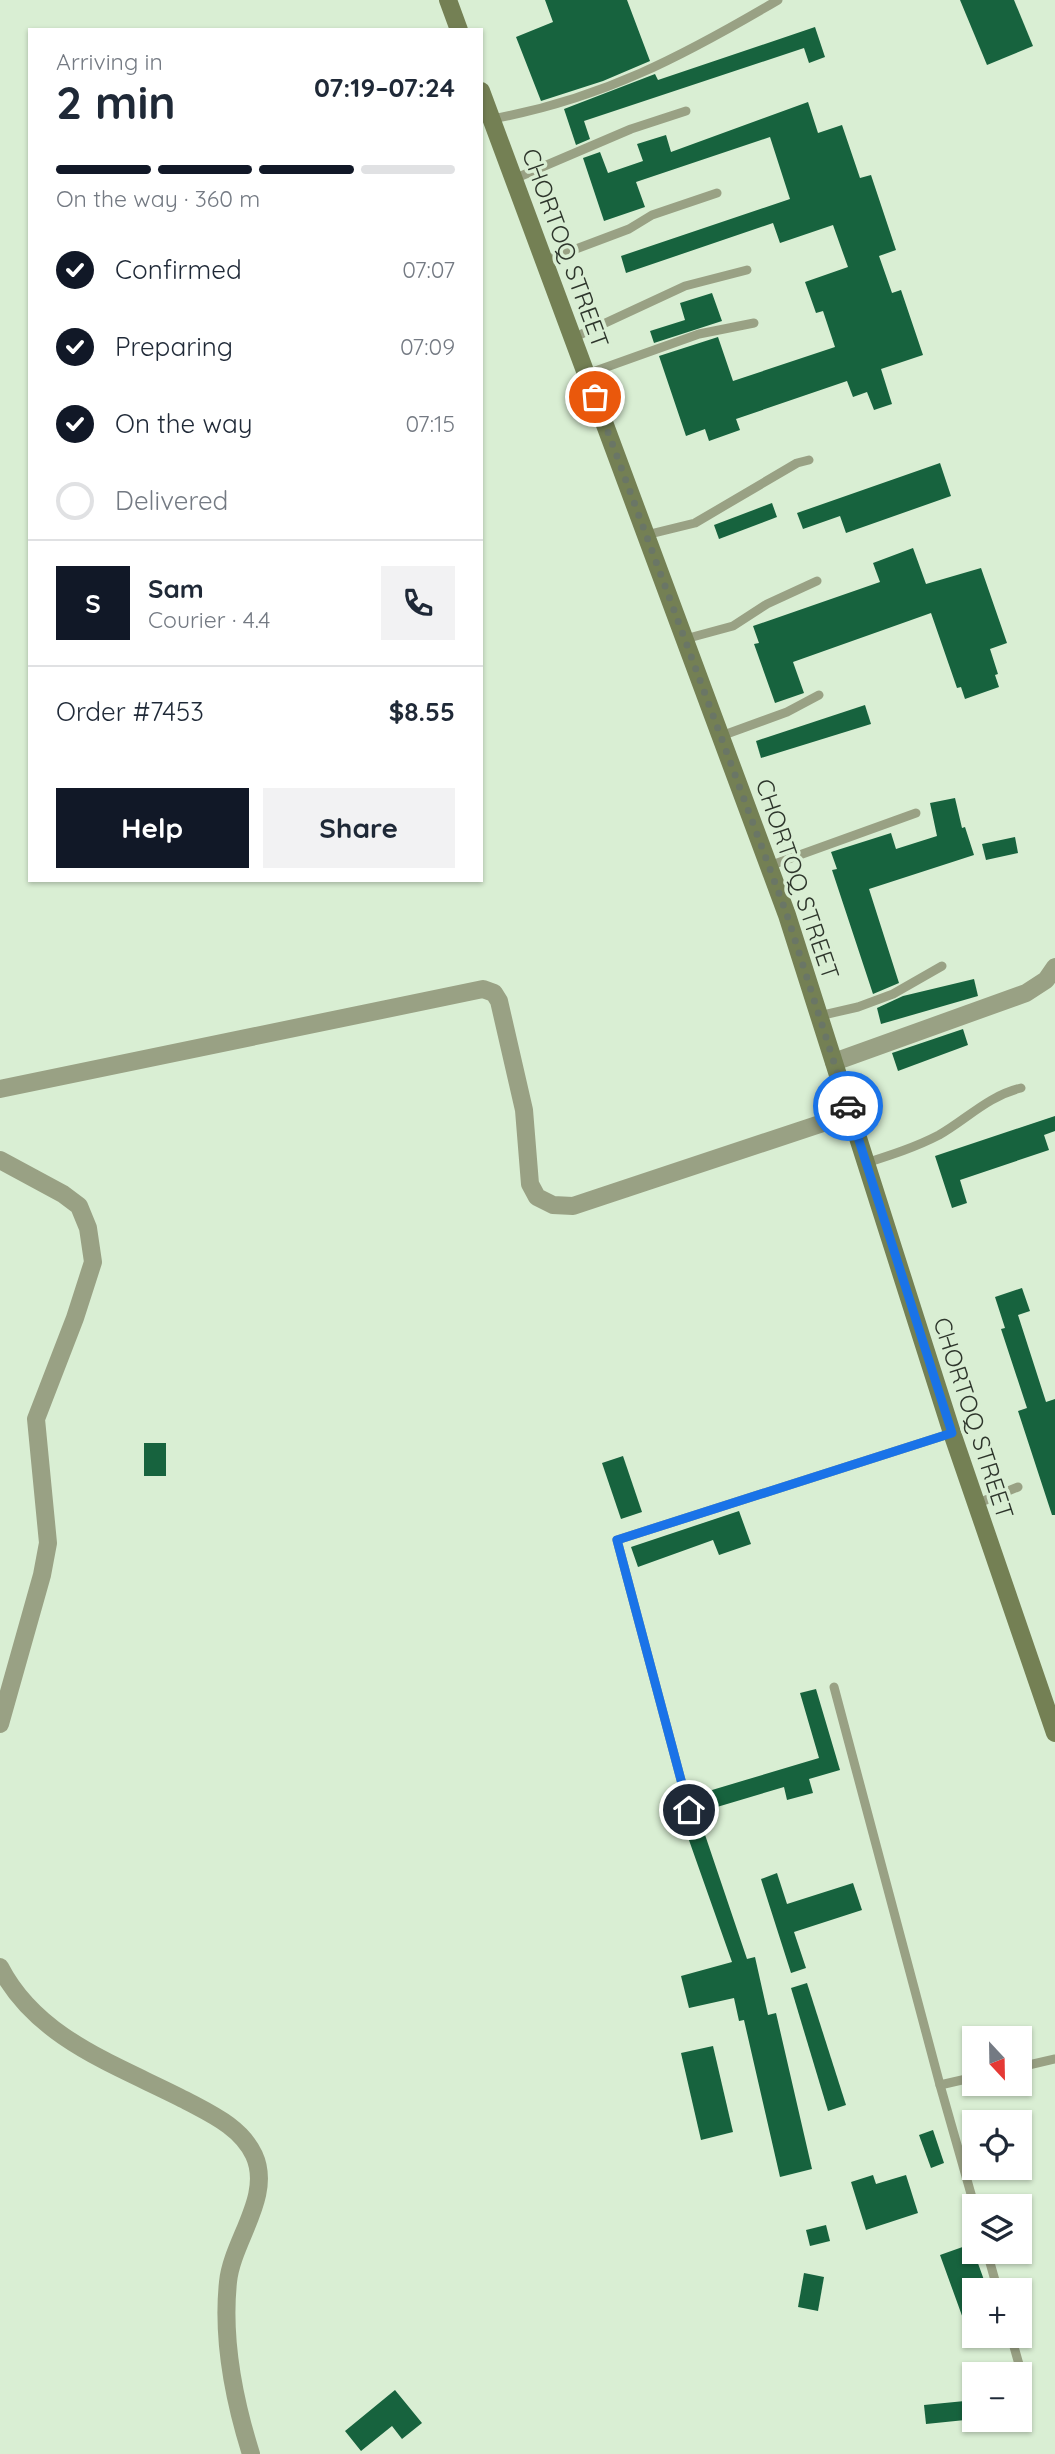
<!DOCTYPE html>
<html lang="en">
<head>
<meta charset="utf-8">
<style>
	:root { --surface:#fff; --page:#f2f2f3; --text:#1f2937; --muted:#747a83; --line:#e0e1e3; --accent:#111827 }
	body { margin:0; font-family:Quicksand,sans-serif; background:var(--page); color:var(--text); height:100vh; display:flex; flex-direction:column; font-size:26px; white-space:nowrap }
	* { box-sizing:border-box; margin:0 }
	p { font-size:23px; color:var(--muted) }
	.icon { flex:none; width:38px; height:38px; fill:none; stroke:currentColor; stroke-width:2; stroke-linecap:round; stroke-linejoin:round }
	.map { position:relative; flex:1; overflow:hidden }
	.side { position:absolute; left:28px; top:28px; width:455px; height:854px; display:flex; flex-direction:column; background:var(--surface); border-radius:0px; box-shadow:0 2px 5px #0004 }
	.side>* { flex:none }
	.needle { width:46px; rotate:158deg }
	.tools { position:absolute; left:962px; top:2026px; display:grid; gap:14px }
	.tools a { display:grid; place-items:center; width:70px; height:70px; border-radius:0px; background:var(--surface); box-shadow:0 2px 5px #0004; font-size:35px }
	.pin { position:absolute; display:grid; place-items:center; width:60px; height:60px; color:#fff; margin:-30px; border:4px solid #fff; border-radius:50%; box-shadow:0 2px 7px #0007 }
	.courier { position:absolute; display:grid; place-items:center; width:70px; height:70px; margin:-35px; border:5px solid #1a73e8; border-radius:50%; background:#fff; color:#222; box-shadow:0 2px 9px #0007 }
	.overview em { font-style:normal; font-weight:700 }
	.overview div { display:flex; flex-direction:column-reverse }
	.overview { display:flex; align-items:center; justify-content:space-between; height:119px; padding:0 28px }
	h1 { font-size:46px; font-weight:700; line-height:52px }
	.bar { display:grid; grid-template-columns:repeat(4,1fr); gap:10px 7px; align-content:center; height:84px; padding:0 28px }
	.bar i { height:9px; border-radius:5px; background:var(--line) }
	.bar .current { background:var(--accent) }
	.bar p { grid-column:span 4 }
	.line { display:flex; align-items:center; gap:18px; padding:0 28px; border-top:2px solid var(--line) }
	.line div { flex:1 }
	.round { display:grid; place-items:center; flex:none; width:74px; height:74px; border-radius:0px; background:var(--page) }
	ol { padding:0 28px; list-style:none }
	li { display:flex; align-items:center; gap:21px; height:77px }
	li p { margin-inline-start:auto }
	li .icon { padding:7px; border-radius:50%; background:var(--accent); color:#fff; stroke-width:4 }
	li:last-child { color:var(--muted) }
	li i { width:38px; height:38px; border:4px solid var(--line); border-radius:50% }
	.action { display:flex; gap:14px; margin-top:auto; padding:14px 28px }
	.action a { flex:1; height:80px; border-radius:0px; background:var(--accent); color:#fff; font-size:28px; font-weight:700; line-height:80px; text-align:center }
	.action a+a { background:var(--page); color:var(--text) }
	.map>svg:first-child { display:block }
</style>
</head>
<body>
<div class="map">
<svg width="1055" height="2454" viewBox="0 0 1055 2454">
	<rect width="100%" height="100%" fill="#d9eed3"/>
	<g fill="#17633e">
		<polygon points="545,0 627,0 650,61 603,81 541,101 516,37 553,22"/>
		<polygon points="960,0 1014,0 1033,46 987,65"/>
		<polygon points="815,27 825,57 809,63 804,48 584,121 590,139 576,145 564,109 655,74 658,80"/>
		<polygon points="808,102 818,133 842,125 860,178 871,175 896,250 879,256 892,293 901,290 923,355 881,369 892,404 874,410 867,392 853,397 847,381 736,419 740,430 709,441 705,429 686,436 659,356 718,337 733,381 835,347 823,311 816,313 805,282 848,267 833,225 780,243 773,223 626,273 621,256 790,199 770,137 636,182 645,207 604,221 583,158 600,152 608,173 643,161 637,144 666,135 671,152"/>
		<polygon points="712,293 722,321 654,343 650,331 685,320 680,303"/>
		<polygon points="940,463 951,496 846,533 840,516 803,529 797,513"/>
		<polygon points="772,503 777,517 719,539 714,525"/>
		<polygon points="913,548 926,584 981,568 1007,643 990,649 998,674 995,675 999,687 965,699 961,687 957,688 931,613 793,662 804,693 775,703 754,644 759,643 753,626 880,582 873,563"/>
		<polygon points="865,705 871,724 761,758 756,741"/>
		<polygon points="955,798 962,828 965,827 974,855 869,889 899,983 873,994 832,870 837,869 831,852 891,833 896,849 937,836 930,803"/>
		<polygon points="1015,837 1018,853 986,860 982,844"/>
		<polygon points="974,979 978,996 881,1024 877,1008 903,996"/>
		<polygon points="963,1029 968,1045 898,1071 892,1053"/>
		<polygon points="1055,1116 1055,1131 1044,1135 1049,1150 960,1180 967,1203 952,1208 935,1156"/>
		<polygon points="1022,1288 1030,1311 1018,1315 1046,1402 1055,1399 1055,1515 1052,1515 1018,1411 1027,1408 1001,1329 1005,1328 995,1297"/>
		<rect x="144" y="1443" width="22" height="33"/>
		<polygon points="623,1456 642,1512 621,1519 602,1463"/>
		<polygon points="739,1511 751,1544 719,1555 713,1540 638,1567 631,1547"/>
		<polygon points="816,1689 840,1770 809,1779 813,1793 787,1800 784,1787 717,1807 712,1790 819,1758 800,1693"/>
		<polygon points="700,1820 747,1959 755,1957 768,2015 776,2013 812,2169 780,2177 744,2020 739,2021 734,1998 689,2008 681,1976 732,1962 684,1826"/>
		<polygon points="777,1873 787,1904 853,1883 862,1910 794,1932 806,1968 791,1973 761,1879"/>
		<polygon points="807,1983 846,2105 828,2111 791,1988"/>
		<polygon points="713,2046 733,2132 701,2140 681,2053"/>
		<polygon points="933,2130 944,2163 931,2168 919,2135"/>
		<polygon points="873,2175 876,2184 906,2175 918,2213 866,2230 851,2182"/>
		<polygon points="826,2225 830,2241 810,2246 806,2230"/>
		<polygon points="971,2244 988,2291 975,2291 973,2346 940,2255"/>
		<polygon points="804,2273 824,2277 818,2311 798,2307"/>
		<polygon points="395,2390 422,2423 402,2439 392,2426 361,2451 345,2431"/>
		<polygon points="975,2400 975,2419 926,2424 924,2405"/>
	</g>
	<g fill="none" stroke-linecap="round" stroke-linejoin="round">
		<g stroke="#99a184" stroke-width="9">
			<path d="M492 119C602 99 683 56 778 0"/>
			<polyline points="514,179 631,129 686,111"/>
			<polyline points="544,261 629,229 652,215 717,193"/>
			<polyline points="573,338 685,286 747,270"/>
			<polyline points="587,374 699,334 754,323"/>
			<polyline points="646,535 695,523 797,463 809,460"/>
			<polyline points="685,639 733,626 767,604 817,581"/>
			<polyline points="721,736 787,712 819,695"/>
			<polyline points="769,866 916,813"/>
			<polyline points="819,1016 858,1007 893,994 942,966"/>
			<path d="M866 1163C891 1155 916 1147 939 1135 967 1119 988 1096 1021 1088"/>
			<polyline points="976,1504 1018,1487"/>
			<polyline points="834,1687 940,2085"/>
			<polyline points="689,1810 617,1540 952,1433"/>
			<polyline points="1020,2067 1055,2059"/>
			<polyline points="975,2077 940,2085 975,2208"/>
			<polyline points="987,2252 998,2291"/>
			<polyline points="1011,2336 1022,2375"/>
		</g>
		<g stroke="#99a184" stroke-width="18">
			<polyline points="834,1062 1026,993 1046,980 1055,967"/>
			<polyline points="0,1089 483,989 494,993 499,1001 524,1110 530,1184 537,1197 553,1205 573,1206 850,1114"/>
			<polyline points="0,1160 63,1194 79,1206 88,1228 93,1262 75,1318 36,1419 48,1543 42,1575 0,1724"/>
			<path d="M0 1967C37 2039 117 2065 185 2100 211 2114 241 2127 254 2155 273 2196 232 2241 228 2282 222 2339 234 2400 251 2454"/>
		</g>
		<g stroke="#748054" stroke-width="18">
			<polyline points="448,0 459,30"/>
			<polyline points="481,91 787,915 952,1433 1055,1733"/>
		</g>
	</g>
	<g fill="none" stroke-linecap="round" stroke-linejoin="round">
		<polyline stroke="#6a7666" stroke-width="7" stroke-dasharray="0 12.6" points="595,397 787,915 848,1106"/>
		<polyline stroke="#1a73e8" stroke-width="9" points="689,1810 617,1540 952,1433 848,1106"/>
	</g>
	<g text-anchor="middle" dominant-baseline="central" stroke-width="7" stroke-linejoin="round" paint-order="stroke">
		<g font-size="24" fill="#2e362c" stroke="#d9eed3">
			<text transform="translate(566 248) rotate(70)">CHORTOQ STREET</text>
			<text transform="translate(798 879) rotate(71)">CHORTOQ STREET</text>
			<text transform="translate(974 1418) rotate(72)">CHORTOQ STREET</text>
		</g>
	</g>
</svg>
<div class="tools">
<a><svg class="needle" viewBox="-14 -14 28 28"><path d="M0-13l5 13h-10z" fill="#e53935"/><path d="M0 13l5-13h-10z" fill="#747a83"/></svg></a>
<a><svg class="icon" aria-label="locate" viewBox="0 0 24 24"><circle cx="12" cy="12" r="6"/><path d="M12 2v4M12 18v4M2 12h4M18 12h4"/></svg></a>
<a><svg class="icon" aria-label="layers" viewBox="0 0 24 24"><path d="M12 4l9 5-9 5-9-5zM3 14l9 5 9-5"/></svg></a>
<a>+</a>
<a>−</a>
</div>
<div class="pin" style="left:595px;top:397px;background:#ea580c"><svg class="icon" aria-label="bag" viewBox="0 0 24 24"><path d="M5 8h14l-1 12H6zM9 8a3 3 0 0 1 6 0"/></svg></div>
<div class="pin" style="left:689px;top:1810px;background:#1f2937"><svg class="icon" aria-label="home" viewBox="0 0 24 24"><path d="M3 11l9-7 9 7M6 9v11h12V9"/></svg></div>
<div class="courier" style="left:848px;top:1106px"><svg class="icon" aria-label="car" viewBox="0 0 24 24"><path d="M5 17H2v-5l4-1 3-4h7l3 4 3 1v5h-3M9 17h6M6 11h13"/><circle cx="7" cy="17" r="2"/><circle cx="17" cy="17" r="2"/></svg></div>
<section class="side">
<div class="overview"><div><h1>2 min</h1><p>Arriving in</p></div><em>07:19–07:24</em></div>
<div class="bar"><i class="current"></i><i class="current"></i><i class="current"></i><i></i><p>On the way · 360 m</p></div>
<ol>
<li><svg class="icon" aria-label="check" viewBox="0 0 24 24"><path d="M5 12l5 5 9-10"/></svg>Confirmed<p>07:07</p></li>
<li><svg class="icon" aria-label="check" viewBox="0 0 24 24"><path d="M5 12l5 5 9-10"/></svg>Preparing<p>07:09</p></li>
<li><svg class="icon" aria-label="check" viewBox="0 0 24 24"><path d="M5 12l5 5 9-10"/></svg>On the way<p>07:15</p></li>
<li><i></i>Delivered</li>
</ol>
<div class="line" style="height:126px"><b class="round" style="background:var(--accent);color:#fff">S</b><div><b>Sam</b><p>Courier · 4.4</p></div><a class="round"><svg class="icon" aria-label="phone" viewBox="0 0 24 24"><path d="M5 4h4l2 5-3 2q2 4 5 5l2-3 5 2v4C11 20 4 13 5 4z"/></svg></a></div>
<div class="line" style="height:91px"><div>Order #7453</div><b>$8.55</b></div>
<div class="action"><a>Help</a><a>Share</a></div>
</section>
</div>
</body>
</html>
